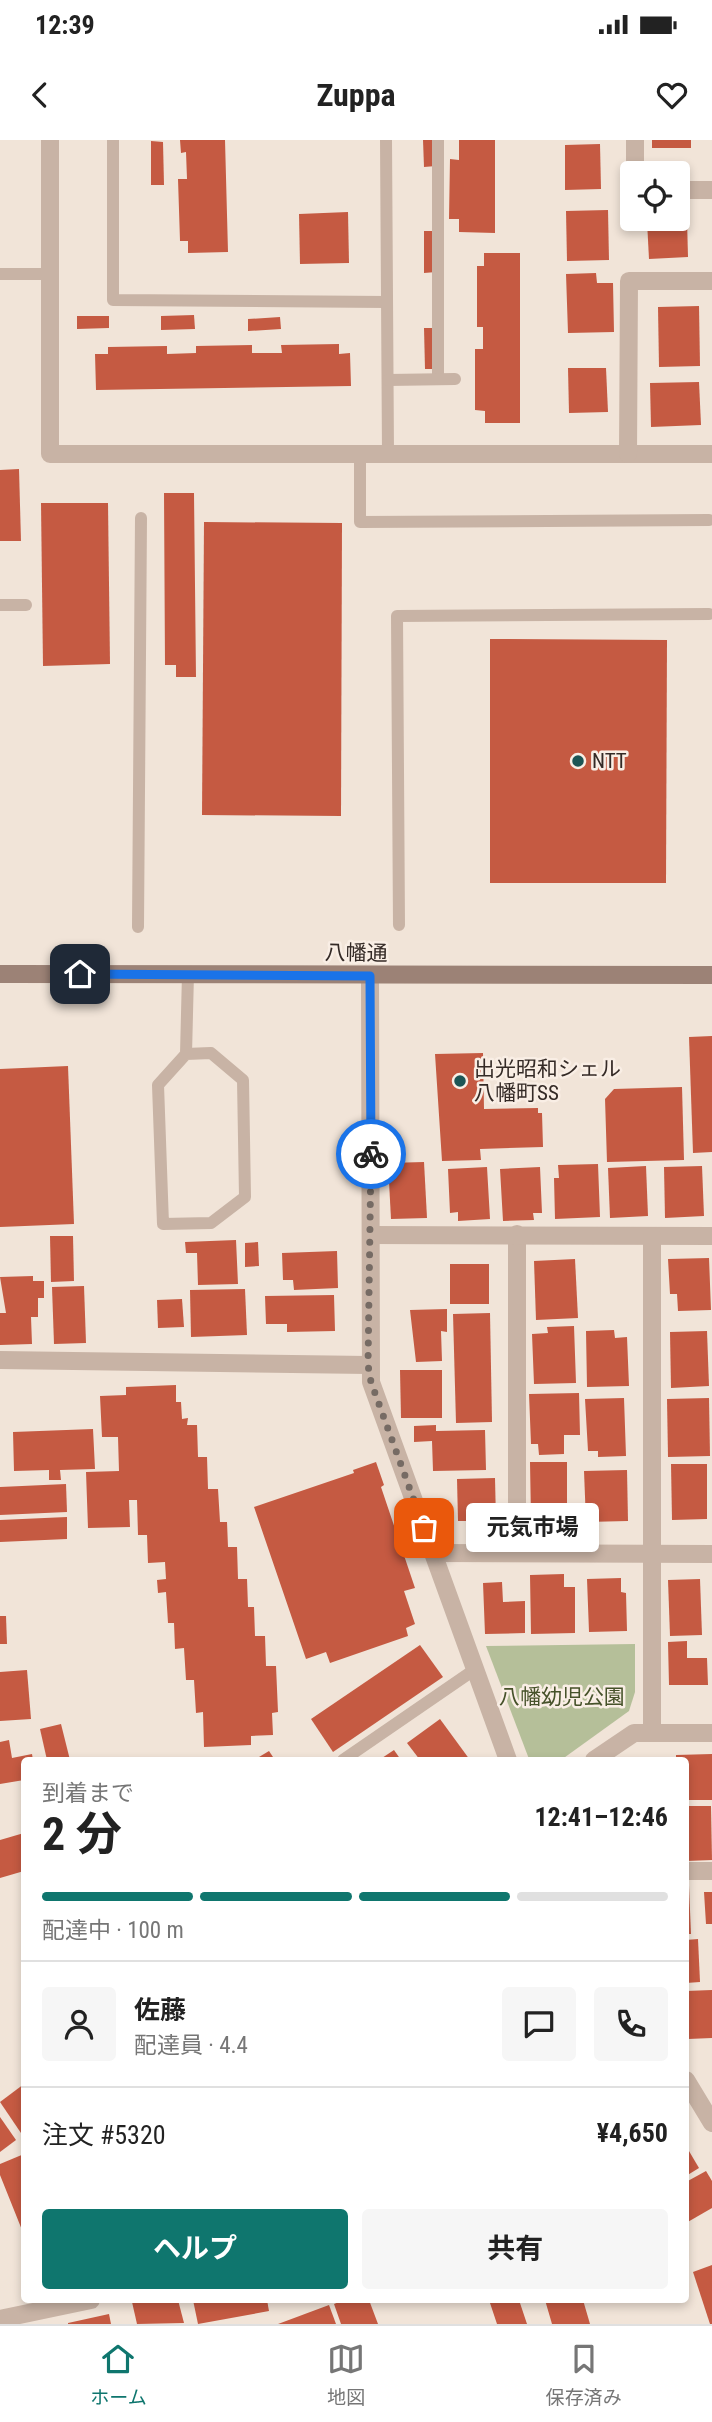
<!DOCTYPE html>
<html lang="ja">
<head>
<meta charset="utf-8">
<style>
	:root { --surface:#fff; --page:#f6f6f6; --text:#222; --muted:#767676; --line:#e0e0e0; --accent:#0f766e }
	body { margin:0; font-family:"Roboto Condensed","Noto Sans JP",sans-serif; background:var(--page); color:var(--text); height:100vh; display:flex; flex-direction:column; font-size:26px; white-space:nowrap }
	* { box-sizing:border-box; margin:0 }
	p { font-size:23px; color:var(--muted) }
	.icon { flex:none; width:38px; height:38px; fill:none; stroke:currentColor; stroke-width:2; stroke-linecap:round; stroke-linejoin:round }
	.map { position:relative; flex:1; overflow:hidden }
	.details { position:absolute; left:21px; top:1617px; width:668px; height:546px; display:flex; flex-direction:column; background:var(--surface); border-radius:7px; box-shadow:0 4px 10px #0003 }
	.details>* { flex:none }
	.controls { position:absolute; left:620px; top:21px; display:grid; gap:14px }
	.controls a { display:grid; place-items:center; width:70px; height:70px; border-radius:7px; background:var(--surface); box-shadow:0 4px 10px #0003; font-size:35px }
	.pin { position:absolute; display:grid; place-items:center; width:60px; height:60px; color:#fff; margin:-30px; border-radius:14px; box-shadow:0 4px 10px #0006 }
	.courier { position:absolute; display:grid; place-items:center; width:70px; height:70px; margin:-35px; border:5px solid #1a73e8; border-radius:50%; background:#fff; color:#222; box-shadow:0 2px 9px #0007 }
	.bubble { position:absolute; height:49px; border-radius:7px; background:var(--surface); box-shadow:0 4px 10px #0003; font-size:23px; font-weight:700; line-height:49px; text-align:center }
	.headline em { font-style:normal; font-weight:700 }
	.headline div { display:flex; flex-direction:column-reverse }
	.headline { display:flex; align-items:center; justify-content:space-between; height:119px; padding:0 21px }
	h1 { font-size:46px; font-weight:700; line-height:52px }
	.bar { display:grid; grid-template-columns:repeat(4,1fr); gap:10px 7px; align-content:center; height:84px; padding:0 21px }
	.bar i { height:9px; border-radius:5px; background:var(--line) }
	.bar .current { background:var(--accent) }
	.bar p { grid-column:span 4 }
	.line { display:flex; align-items:center; gap:18px; padding:0 21px; border-top:2px solid var(--line) }
	.line div { flex:1 }
	.round { display:grid; place-items:center; flex:none; width:74px; height:74px; border-radius:7px; background:var(--page) }
	.cta { display:flex; gap:14px; margin-top:auto; padding:14px 21px }
	.cta a { flex:1; height:80px; border-radius:7px; background:var(--accent); color:#fff; font-size:28px; font-weight:700; line-height:80px; text-align:center }
	.cta a+a { background:var(--page); color:var(--text) }
	.status { display:flex; justify-content:space-between; align-items:center; height:49px; padding:0 35px; background:var(--surface); direction:ltr }
	.status svg { height:19px; fill:currentColor }
	header { display:flex; justify-content:space-between; align-items:center; height:91px; padding:0 21px; background:var(--surface); font-size:32px; font-weight:700 }
	.dock { display:flex; justify-content:space-around; align-items:center; height:98px; border-top:2px solid var(--line); background:var(--surface); font-size:19px; color:var(--muted) }
	.dock a { display:grid; justify-items:center; gap:4px }
	.dock .current { color:var(--accent) }
	.map>svg:first-child { display:block }
</style>
</head>
<body>
<div class="status"><b>12:39</b><svg viewBox="0 0 49 12"><path d="M0 12V9h3v3zM5 12V6h3v6zM10 12V3h3v9zM15 12V0h3v12zM26 1h20v11H26zM47 4h2v5h-2z"/></svg></div>
<header><svg class="icon" aria-label="back" viewBox="0 0 24 24"><path d="M15 5l-7 7 7 7"/></svg>Zuppa<svg class="icon" aria-label="heart" viewBox="0 0 24 24"><path d="M12 20l-8-8c-3-5 5-10 8-4 3-6 11-1 8 4z"/></svg></header>
<div class="map">
<svg width="712" height="2184" viewBox="0 0 712 2184">
	<rect width="100%" height="100%" fill="#f1e4d8"/>
	<polygon fill="#b5bf99" points="635,1504 635,1552 629,1571 561,1620 529,1619 486,1506"/>
	<g fill="#c55a42">
		<polygon points="180,0 225,0 228,112 188,113 188,101 180,101 178,39 187,39 186,12 181,13"/>
		<polygon points="423,0 436,0 436,26 424,27"/>
		<polygon points="459,0 495,0 495,93 459,92 459,79 449,79 450,19 459,20"/>
		<rect x="652" y="0" width="39" height="8"/>
		<polygon points="151,1 163,2 164,45 151,45"/>
		<polygon points="600,4 601,49 565,50 565,5"/>
		<polygon points="608,70 609,120 567,121 566,71"/>
		<polygon points="348,72 349,123 300,124 299,74"/>
		<polygon points="687,79 688,117 649,119 647,81"/>
		<polygon points="424,91 436,91 436,132 424,133"/>
		<polygon points="484,113 520,113 520,283 485,283 485,271 475,270 475,209 483,209 483,187 477,187 477,126 484,126"/>
		<polygon points="596,133 597,143 613,143 614,192 568,193 566,134"/>
		<polygon points="699,166 700,226 659,227 658,167"/>
		<polygon points="194,175 195,189 161,190 161,176"/>
		<polygon points="77,176 109,176 109,188 77,189"/>
		<polygon points="280,177 281,189 248,191 248,179"/>
		<polygon points="424,188 436,188 437,229 425,229"/>
		<polygon points="339,204 339,214 350,213 351,246 96,250 95,214 108,214 108,207 167,206 167,214 196,213 196,206 252,205 252,213 282,213 281,205"/>
		<polygon points="568,228 606,228 608,272 569,273"/>
		<polygon points="699,242 701,285 651,287 650,243"/>
		<polygon points="19,329 21,401 0,401 0,330"/>
		<polygon points="164,353 194,353 196,537 176,537 176,525 165,525"/>
		<polygon points="41,363 108,363 110,524 43,526"/>
		<polygon points="204,382 342,383 341,676 202,675"/>
		<polygon points="490,499 667,500 666,743 490,743"/>
		<polygon points="712,896 712,1012 693,1013 689,897"/>
		<polygon points="483,913 484,969 538,968 538,973 542,973 543,1007 480,1009 481,1020 442,1021 435,914"/>
		<polygon points="68,926 74,1084 0,1087 0,929"/>
		<polygon points="682,947 684,1020 607,1022 605,959 614,949"/>
		<polygon points="424,1022 427,1078 391,1079 388,1023"/>
		<polygon points="598,1024 600,1077 555,1079 554,1038 559,1038 558,1025"/>
		<polygon points="646,1026 648,1076 610,1078 608,1028"/>
		<polygon points="702,1026 704,1076 665,1078 664,1027"/>
		<polygon points="487,1027 490,1079 458,1081 458,1072 450,1073 448,1029"/>
		<polygon points="540,1027 542,1073 533,1073 534,1080 503,1081 500,1029"/>
		<polygon points="50,1096 73,1096 74,1141 51,1142"/>
		<polygon points="236,1100 238,1144 198,1145 197,1113 186,1113 185,1102"/>
		<polygon points="258,1102 259,1126 245,1127 245,1103"/>
		<polygon points="337,1111 338,1148 294,1150 293,1140 283,1140 282,1113"/>
		<polygon points="709,1118 711,1170 678,1171 677,1154 670,1154 668,1119"/>
		<polygon points="575,1119 578,1178 536,1180 534,1121"/>
		<rect x="450" y="1124" width="39" height="40"/>
		<polygon points="33,1136 33,1141 44,1141 44,1158 38,1158 38,1177 31,1177 32,1204 0,1205 0,1173 6,1173 0,1137"/>
		<polygon points="84,1146 86,1203 54,1204 52,1147"/>
		<polygon points="245,1149 247,1195 191,1197 190,1150"/>
		<polygon points="334,1155 335,1191 287,1192 287,1184 266,1184 265,1156"/>
		<polygon points="182,1159 184,1187 158,1188 157,1160"/>
		<polygon points="447,1169 447,1192 441,1191 442,1221 416,1222 410,1170"/>
		<polygon points="490,1173 492,1282 456,1283 453,1174"/>
		<polygon points="574,1186 576,1243 534,1244 532,1194 548,1193 547,1187"/>
		<polygon points="614,1190 615,1198 627,1197 629,1246 587,1247 586,1191"/>
		<polygon points="707,1191 709,1246 671,1248 670,1192"/>
		<polygon points="400,1230 442,1230 442,1278 401,1278"/>
		<polygon points="176,1245 176,1262 181,1262 182,1279 188,1278 187,1285 197,1285 198,1317 207,1317 208,1349 218,1349 220,1382 227,1382 228,1407 237,1407 238,1439 247,1439 248,1467 254,1467 255,1496 265,1496 266,1526 276,1526 278,1572 272,1573 273,1595 251,1596 251,1605 204,1607 203,1572 196,1573 194,1540 186,1540 184,1508 175,1509 174,1483 168,1483 166,1452 158,1453 157,1440 166,1439 165,1422 148,1423 147,1395 138,1395 137,1360 129,1360 130,1387 88,1388 86,1332 119,1331 118,1297 102,1297 100,1256 126,1255 126,1247"/>
		<polygon points="579,1253 580,1295 564,1295 564,1314 539,1315 538,1304 531,1304 529,1254"/>
		<polygon points="624,1258 626,1316 598,1317 598,1311 588,1311 585,1259"/>
		<polygon points="709,1258 710,1316 668,1317 667,1259"/>
		<polygon points="436,1285 436,1291 485,1290 486,1330 433,1331 432,1301 414,1302 414,1286"/>
		<polygon points="93,1289 95,1329 60,1330 61,1340 49,1340 49,1330 14,1331 13,1292"/>
		<polygon points="376,1322 384,1345 381,1347 415,1448 404,1451 415,1484 406,1488 408,1496 330,1523 326,1512 306,1519 254,1367 354,1333 353,1330"/>
		<polygon points="530,1322 567,1322 567,1387 545,1387 545,1379 531,1379"/>
		<polygon points="671,1324 707,1324 707,1379 672,1380"/>
		<polygon points="627,1330 628,1381 586,1382 584,1331"/>
		<polygon points="495,1338 496,1381 458,1381 457,1339"/>
		<polygon points="66,1344 67,1372 0,1375 0,1347"/>
		<polygon points="67,1377 67,1399 0,1402 0,1380"/>
		<polygon points="564,1434 564,1447 575,1447 575,1493 531,1494 530,1435"/>
		<polygon points="621,1438 621,1452 626,1453 627,1491 589,1492 587,1439"/>
		<polygon points="700,1439 702,1495 670,1496 668,1440"/>
		<polygon points="502,1442 503,1462 525,1461 525,1493 485,1494 483,1443"/>
		<polygon points="0,1476 6,1476 7,1504 0,1504"/>
		<polygon points="687,1501 687,1518 707,1518 708,1545 669,1545 668,1502"/>
		<polygon points="420,1505 443,1537 333,1612 311,1579"/>
		<polygon points="27,1530 31,1579 0,1581 0,1532"/>
		<polygon points="440,1579 470,1620 420,1620 407,1603"/>
		<polygon points="61,1584 70,1620 47,1620 40,1589"/>
		<polygon points="9,1600 12,1618 32,1614 33,1620 24,1620 24,1640 0,1644 0,1602"/>
		<polygon points="394,1610 401,1620 379,1620"/>
		<polygon points="269,1611 275,1620 254,1620"/>
		<polygon points="712,1614 712,1660 686,1660 686,1620 676,1620 676,1615"/>
		<polygon points="686,1666 711,1666 712,1720 686,1721"/>
		<polygon points="24,1693 24,1731 0,1738 0,1700"/>
		<polygon points="686,1746 689,1746 691,1794 686,1794"/>
		<polygon points="704,1752 712,1752 712,1784 706,1784"/>
		<polygon points="698,1799 700,1842 686,1843 686,1800"/>
		<polygon points="712,1850 712,1898 688,1899 686,1851"/>
		<polygon points="24,1944 24,1995 23,1996 0,1962"/>
		<polygon points="0,1977 16,2000 0,2012"/>
		<polygon points="686,2006 699,2028 686,2036"/>
		<polygon points="24,2014 24,2095 0,2035 0,2024"/>
		<polygon points="706,2031 712,2041 712,2068 686,2083 686,2042"/>
		<polygon points="712,2125 712,2184 710,2184 693,2132"/>
		<polygon points="143,2160 178,2160 184,2183 137,2184 132,2162"/>
		<polygon points="193,2160 267,2160 269,2171 198,2184"/>
		<polygon points="344,2160 369,2160 378,2184 341,2184 334,2164"/>
		<polygon points="489,2160 519,2160 527,2184 497,2184"/>
		<polygon points="545,2160 583,2160 590,2184 552,2184"/>
		<polygon points="329,2165 336,2184 278,2184"/>
		<polygon points="109,2174 111,2184 68,2184 68,2183"/>
	</g>
	<g fill="none" stroke-linecap="round" stroke-linejoin="round">
		<g stroke="#c8b3a5" stroke-width="12">
			<polyline points="113,0 113,160 387,162"/>
			<polyline points="386,0 388,313"/>
			<polyline points="438,0 438,239"/>
			<polyline points="0,134 50,134"/>
			<polyline points="388,240 455,239"/>
			<polyline points="360,313 360,382 709,380"/>
			<polyline points="0,465 26,465"/>
			<polyline points="399,785 397,476 709,474"/>
			<polyline points="138,787 141,378"/>
			<polyline points="186,914 211,913 243,940 245,1057 211,1083 163,1084 158,945 186,914 188,834"/>
			<polyline points="343,1620 474,1530"/>
		</g>
		<g stroke="#c8b3a5" stroke-width="18">
			<polyline points="50,0 50,314 712,314"/>
			<polyline points="635,33 635,0"/>
			<polyline points="677,50 712,50"/>
			<polyline points="628,314 629,141 712,141"/>
			<polyline points="370,836 371,1242 508,1620"/>
			<polyline points="517,1094 517,1413"/>
			<polyline points="371,1095 712,1096"/>
			<polyline points="0,1220 368,1225"/>
			<polyline points="433,1413 712,1414"/>
			<polyline points="652,1593 652,1096"/>
			<polyline points="594,1620 634,1593 712,1593"/>
			<polyline points="686,1731 712,1731"/>
			<polyline points="686,1940 712,1983"/>
			<polyline points="0,2179 91,2160"/>
		</g>
		<polyline stroke="#9c8276" stroke-width="18" points="0,834 712,835"/>
	</g>
	<g fill="none" stroke-linecap="round" stroke-linejoin="round">
		<polyline stroke="#766b64" stroke-width="7" stroke-dasharray="0 12.6" points="371,1014 368,1225 371,1242 424,1388"/>
		<polyline stroke="#1a73e8" stroke-width="9" points="80,834 370,836 371,1014"/>
	</g>
	<g fill="#1c5555" stroke="#f9eee5" stroke-width="2.5">
		<circle cx="578" cy="621" r="7"/>
		<circle cx="460" cy="941" r="7"/>
	</g>
	<g text-anchor="middle" dominant-baseline="central" stroke-width="5" stroke-linejoin="round" paint-order="stroke">
		<g font-size="21" fill="#342a26" stroke="#f9eee5" text-anchor="start">
			<text x="592" y="621">NTT</text>
			<text x="474" y="929">出光昭和シェル<tspan x="474" dy="24">八幡町SS</tspan></text>
		</g>
		<g font-size="21" fill="#342a26" stroke="#f9eee5">
			<text transform="translate(356 813) rotate(1)">八幡通</text>
		</g>
		<g font-size="21" fill="#46522a" stroke="#f9eee5">
			<text x="562" y="1557">八幡幼児公園</text>
		</g>
	</g>
</svg>
<div class="controls">
<a><svg class="icon" aria-label="locate" viewBox="0 0 24 24"><circle cx="12" cy="12" r="6"/><path d="M12 2v4M12 18v4M2 12h4M18 12h4"/></svg></a>
</div>
<div class="pin" style="left:424px;top:1388px;background:#ea580c"><svg class="icon" aria-label="bag" viewBox="0 0 24 24"><path d="M5 8h14l-1 12H6zM9 8a3 3 0 0 1 6 0"/></svg></div>
<div class="pin" style="left:80px;top:834px;background:#1f2937"><svg class="icon" aria-label="home" viewBox="0 0 24 24"><path d="M3 11l9-7 9 7M6 9v11h12V9"/></svg></div>
<div class="courier" style="left:371px;top:1014px"><svg class="icon" aria-label="bike" viewBox="0 0 24 24"><circle cx="6" cy="16" r="4"/><circle cx="18" cy="16" r="4"/><path d="M6 16l4-8h5l3 8M10 8l3 8H6M13 5h3"/></svg></div>
<div class="bubble" style="left:466px;top:1363px;width:133px">元気市場</div>
<section class="details">
<div class="headline"><div><h1>2 分</h1><p>到着まで</p></div><em>12:41–12:46</em></div>
<div class="bar"><i class="current"></i><i class="current"></i><i class="current"></i><i></i><p>配達中 · 100 m</p></div>
<div class="line" style="height:126px"><a class="round"><svg class="icon" aria-label="person" viewBox="0 0 24 24"><circle cx="12" cy="8" r="4"/><path d="M4 21q1-7 8-7t8 7"/></svg></a><div><b>佐藤</b><p>配達員 · 4.4</p></div><a class="round"><svg class="icon" aria-label="chat" viewBox="0 0 24 24"><path d="M4 5h16v11H9l-5 4z"/></svg></a><a class="round"><svg class="icon" aria-label="phone" viewBox="0 0 24 24"><path d="M5 4h4l2 5-3 2q2 4 5 5l2-3 5 2v4C11 20 4 13 5 4z"/></svg></a></div>
<div class="line" style="height:91px"><div>注文 #5320</div><b>¥4,650</b></div>
<div class="cta"><a>ヘルプ</a><a>共有</a></div>
</section>
</div>
<nav class="dock">
<a class="current"><svg class="icon" aria-label="home" viewBox="0 0 24 24"><path d="M3 11l9-7 9 7M6 9v11h12V9"/></svg>ホーム</a>
<a><svg class="icon" aria-label="map" viewBox="0 0 24 24"><path d="M3 6l6-2 6 2 6-2v14l-6 2-6-2-6 2zM9 4v14M15 6v14"/></svg>地図</a>
<a><svg class="icon" aria-label="saved" viewBox="0 0 24 24"><path d="M7 4h10v16l-5-4-5 4z"/></svg>保存済み</a>
</nav>
</body>
</html>
